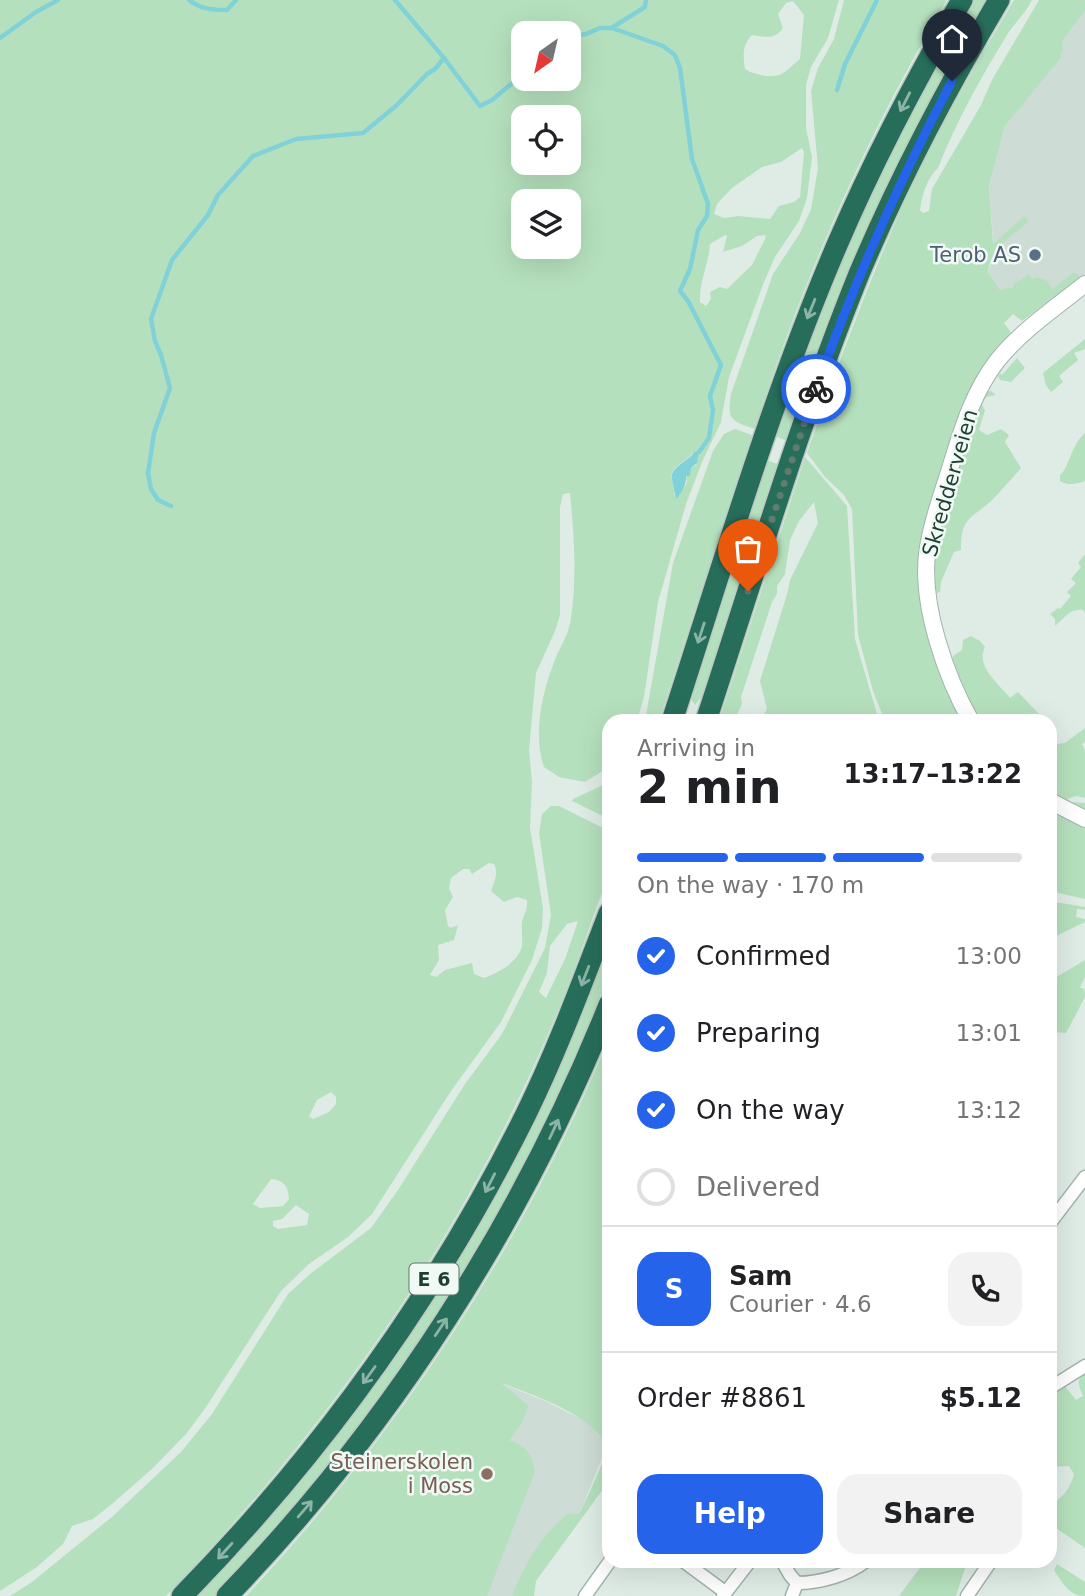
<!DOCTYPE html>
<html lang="en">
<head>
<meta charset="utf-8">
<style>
	:root { --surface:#fff; --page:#f2f2f2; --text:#202124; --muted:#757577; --line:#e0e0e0; --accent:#2563eb }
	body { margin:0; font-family:"DejaVu Sans",sans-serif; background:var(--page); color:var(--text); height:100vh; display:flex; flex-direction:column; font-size:26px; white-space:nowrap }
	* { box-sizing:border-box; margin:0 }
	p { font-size:23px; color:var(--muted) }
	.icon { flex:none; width:38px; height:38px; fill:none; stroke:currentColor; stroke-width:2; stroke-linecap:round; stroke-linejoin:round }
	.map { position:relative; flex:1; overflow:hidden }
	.sheet { position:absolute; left:602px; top:714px; width:455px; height:854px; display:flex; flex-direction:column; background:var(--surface); border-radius:21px; box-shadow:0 7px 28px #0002 }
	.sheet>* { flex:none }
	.needle { width:46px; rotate:214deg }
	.fabs { position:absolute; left:511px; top:21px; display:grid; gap:14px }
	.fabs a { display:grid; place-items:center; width:70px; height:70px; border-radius:14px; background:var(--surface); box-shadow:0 7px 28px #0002; font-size:35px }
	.pin { position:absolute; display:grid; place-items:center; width:60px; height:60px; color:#fff; margin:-72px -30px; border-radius:50% 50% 50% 0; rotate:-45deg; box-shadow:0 0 7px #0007 }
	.pin .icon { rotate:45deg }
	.courier { position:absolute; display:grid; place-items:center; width:70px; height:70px; margin:-35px; border:5px solid #2563eb; border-radius:50%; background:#fff; color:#222; box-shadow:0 2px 9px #0007 }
	.head em { font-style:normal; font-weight:700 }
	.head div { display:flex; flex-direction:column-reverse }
	.head { display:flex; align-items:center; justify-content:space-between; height:119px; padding:0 35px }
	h1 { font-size:46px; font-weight:700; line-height:52px }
	.bar { display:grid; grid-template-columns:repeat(4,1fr); gap:10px 7px; align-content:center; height:84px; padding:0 35px }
	.bar i { height:9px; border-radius:5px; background:var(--line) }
	.bar .current { background:var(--accent) }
	.bar p { grid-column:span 4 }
	.line { display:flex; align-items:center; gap:18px; padding:0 35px; border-top:2px solid var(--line) }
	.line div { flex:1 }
	.round { display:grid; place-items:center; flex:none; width:74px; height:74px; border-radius:21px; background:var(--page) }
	ol { padding:0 35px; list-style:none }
	li { display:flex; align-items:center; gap:21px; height:77px }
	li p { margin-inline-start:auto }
	li .icon { padding:7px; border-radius:50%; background:var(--accent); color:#fff; stroke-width:4 }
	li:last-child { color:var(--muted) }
	li i { width:38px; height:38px; border:4px solid var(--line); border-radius:50% }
	.cta { display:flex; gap:14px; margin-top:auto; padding:14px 35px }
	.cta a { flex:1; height:80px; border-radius:21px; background:var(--accent); color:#fff; font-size:28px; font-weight:700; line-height:80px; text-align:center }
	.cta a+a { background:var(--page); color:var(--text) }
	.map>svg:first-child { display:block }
</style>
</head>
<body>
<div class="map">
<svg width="1085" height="1596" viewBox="0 0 1085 1596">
	<rect width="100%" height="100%" fill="#dfece5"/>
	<g fill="#cddcd4">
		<polygon points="1085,11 1085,274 1033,313 1011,287 1000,290 988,272 994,252 989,186 1005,126 1024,102 1062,41"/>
		<polygon points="495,1381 545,1401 589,1423 602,1439 605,1451 579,1514 567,1514 542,1542 524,1569 512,1596 354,1596"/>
	</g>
	<g fill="#b5e0bd" fill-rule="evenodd">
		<path d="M0 0H839L828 38 811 67 806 85V128L812 157 807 198 799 221 775 257 764 282 729 377 721 422 702 462 686 504 658 602 644 697 637 721H609V767L585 782 559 777 544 767C532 733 543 689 556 657 562 644 570 631 571 617 577 577 574 533 570 493L563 494 560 507V615L555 631 536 673 529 751 532 781 530 828 543 908 542 928 532 960 501 1022 451 1091 372 1214 348 1237 309 1264 281 1291 204 1410 186 1434 153 1468 112 1504 93 1519 72 1526 63 1544 37 1567 0 1591ZM793 1 804 15 800 59C784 72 782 79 761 75 754 73 751 73 745 69 743 55 742 46 752 35 765 37 775 40 783 28L778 14 786 3ZM523 33H569V79H523ZM523 117H569V163H523ZM802 148 804 152 800 197 794 202 779 206 770 219 738 216 724 218 714 214 717 204 732 188 762 167 781 162ZM523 201H569V247H523ZM725 235 727 236 723 252 742 246 757 236 765 235 766 237 752 265 727 289 720 287 710 292 711 299 706 306 700 302C699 281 709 264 710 244ZM699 451 696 465 691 468 690 476H686L687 482 679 496 675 497C671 470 666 475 689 457 697 450 688 453 699 451ZM489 863 494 864C499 873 494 882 491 891L504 902 517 897 527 900C528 908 524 914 522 922 521 930 523 937 522 945 520 961 498 973 484 978L474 974 472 963 445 970 436 977 430 975 439 960 438 945 454 940 458 925 451 928 448 926 445 910 453 897 449 888 451 878 463 869H469L472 874ZM331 1092 336 1097V1104L329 1112 313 1119 309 1116 317 1100ZM271 1179C284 1180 288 1186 289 1199L283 1206 260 1208 253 1204ZM296 1205 309 1214 307 1225 278 1229 273 1226V1221L282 1219Z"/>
		<path d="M844 0H947C867 134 802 280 755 429 731 421 727 420 731 394L773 274 800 233 811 209 818 168 811 91 818 68 834 39Z"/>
		<polygon points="972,0 990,0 789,442 775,436 835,271 905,120"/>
		<path d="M1014 0H1032C1026 13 1014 23 1007 35 981 77 956 122 938 168 927 178 922 195 920 210L923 213 929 211 932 189 981 105 992 80 1039 0H1085V11L1062 41 1063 49 1059 60 1005 126 989 186 993 244 1024 216 1028 219 1027 223C1011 237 990 248 988 272L1000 290 1011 287 1013 289 1014 284 1029 274 1033 280 1037 277 1047 281 1052 289 1073 273 1078 274 1079 278 1022 321 1013 314 1004 323 1012 334 1000 348 922 545 965 721H885L873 691 858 635 852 509 844 495 825 477 807 453C836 369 867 286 903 205 935 134 974 67 1014 0Z"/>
		<polygon points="1085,339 1085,349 1074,353 1078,360 1059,376 1063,382 1051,392 1046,385 1043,373"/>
		<polygon points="1017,358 1025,368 1011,382 1000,380 998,376 1000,373 1002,375"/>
		<path d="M991 391 996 395 986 397 982 405 985 410 979 430 987 435 1001 429 1009 435 1005 442 1021 468C1012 479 1001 491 991 501 970 520 961 517 961 550L954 552 941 582 940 592 937 593 932 582 933 547 971 419 985 392Z"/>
		<polygon points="735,429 752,435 659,721 645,721 673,563 713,451 724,434"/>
		<path d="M1085 433V481C1076 484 1068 486 1060 481V475C1070 467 1070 446 1085 433Z"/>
		<polygon points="805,457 847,506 855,639 879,721 760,721 767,709 760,681 787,594 790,580 818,523 814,502 799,521 790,540 785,574 777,586 777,594 772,602 741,697 742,704 734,721 719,721"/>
		<polygon points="766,460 781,465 708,689 695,705 691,699 697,671"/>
		<path d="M1085 554V613L1083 610C1070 608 1064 618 1055 626V619L1050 614 1058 608 1060 609 1071 596 1067 592 1076 583 1071 579 1081 567 1078 563Z"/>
		<path d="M971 636 980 641 985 647C975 666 999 684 1010 698L1018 692 1043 718 1023 721 1022 716 1016 721H978L951 667 953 656 962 650 963 640Z"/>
		<polygon points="1085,728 1085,742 1082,744 1085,750 1085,798 1076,796 1067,799 1071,802 1085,803 1085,813 1050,795 1050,739 1057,744 1065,743"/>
		<polygon points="609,780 609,819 572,801 573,799 599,787"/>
		<path d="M551 806H559L609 831C609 845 611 861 608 874 605 887 599 901 594 914 583 947 571 980 557 1013 464 1236 333 1422 166 1596H10L32 1582 113 1516 181 1452 212 1414 288 1294 310 1274 371 1228 398 1190 465 1084 502 1034 545 948 551 915 539 833 542 814ZM578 921 565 959 546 998 539 992 547 973 550 946 567 924Z"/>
		<polygon points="1050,809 1085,827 1085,899 1054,892 1050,873 1050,822 1053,817"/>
		<polygon points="1055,902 1085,907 1085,910 1077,909 1076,917 1085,919 1085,922 1050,939 1050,904"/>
		<polygon points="609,939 609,982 584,1044 562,1094 466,1274 357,1432 216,1596 196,1596 355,1410 422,1316"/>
		<polygon points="1085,960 1085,977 1080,987 1085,990 1085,997 1066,1033 1050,1032 1050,973 1055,978"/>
		<path d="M609 1038V1481L536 1581 534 1596H512C523 1566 542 1535 567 1514H579C586 1500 602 1467 605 1453 610 1420 525 1392 501 1383L529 1406 520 1426 509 1441C526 1445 532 1454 535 1471L487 1596H246C398 1434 524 1244 609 1038Z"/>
		<path d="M1085 1373V1548L1050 1524V1503C1062 1501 1071 1486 1074 1474L1069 1466 1050 1467V1394L1064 1385 1076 1400 1083 1396C1079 1386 1075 1381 1085 1373Z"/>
		<polygon points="925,1561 963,1561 965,1568 956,1596 899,1596"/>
		<path d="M1057 1564 1085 1582V1596C1069 1596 1062 1582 1054 1570Z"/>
	</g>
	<path fill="#80d2d8" d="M699 451 697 463 691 468 690 476H686C687 483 681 495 676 499 671 471 666 475 690 457 698 450 688 453 699 451Z"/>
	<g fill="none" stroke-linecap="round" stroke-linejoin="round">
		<g stroke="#80d2d8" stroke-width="4.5">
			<path d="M189 0C200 9 213 10 227 10L236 0"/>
			<polyline points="395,0 444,58 480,106 492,100 523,74"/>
			<polyline points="613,27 645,7 646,0"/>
			<polyline points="0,38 36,12 58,0"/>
			<polyline points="569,41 575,36 586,34 600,28 612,28 663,46 675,55 680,68 692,159 708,204 707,216 698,230 690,269 680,291 688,301 721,365 710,396 713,410 709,438 699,452"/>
			<polyline points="837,90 845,64 877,0"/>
			<polyline points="171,506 158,500 151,489 148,473 154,433 170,388 161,355 155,341 151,319 172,260 208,215 218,195 253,156 296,139 363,133 397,105 427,74 435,69 444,58"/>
		</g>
		<defs>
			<g id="minor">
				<polyline points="1050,1223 1085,1177"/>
				<polyline points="1050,1388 1085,1366"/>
				<polyline points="683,1561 725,1592"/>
				<polyline points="782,1561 790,1575 797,1583"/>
				<path d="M797 1583C820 1583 848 1575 866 1561"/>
				<polyline points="585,1596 610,1561"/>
				<polyline points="723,1596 750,1561"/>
				<polyline points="792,1596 797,1583"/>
				<polyline points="967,1596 991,1561"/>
			</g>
			<g id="tertiary">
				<path d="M971 721C946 677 921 606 927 554 931 523 943 492 952 462 963 426 974 391 997 361 1021 331 1055 308 1085 284"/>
				<polyline points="1050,801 1085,819"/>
			</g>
			<g id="motorway">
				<path d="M672 721C724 562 771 399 837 245 873 161 916 79 962 0"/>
				<path d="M706 721C755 572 800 420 859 274 899 179 947 88 999 0"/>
				<path d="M182 1596C321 1454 438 1292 526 1114 558 1049 583 980 609 913"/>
				<path d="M227 1596C391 1426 521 1224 609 1005"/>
			</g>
		</defs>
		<use href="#minor" stroke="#a1b4ac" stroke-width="15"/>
		<use href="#tertiary" stroke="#a1b4ac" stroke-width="18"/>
		<use href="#motorway" stroke="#c0c9c6" stroke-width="24"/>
		<use href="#minor" stroke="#fff" stroke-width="12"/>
		<use href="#tertiary" stroke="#fff" stroke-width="16"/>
		<use href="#motorway" stroke="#276e5a" stroke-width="21"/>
	</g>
	<defs><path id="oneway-shaft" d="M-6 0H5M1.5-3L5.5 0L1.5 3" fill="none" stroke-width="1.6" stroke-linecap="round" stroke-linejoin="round" transform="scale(1.75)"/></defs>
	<g stroke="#8cb4a7">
		<use href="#oneway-shaft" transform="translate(905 102) rotate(117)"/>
		<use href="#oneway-shaft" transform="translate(811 309) rotate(112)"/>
		<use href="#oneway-shaft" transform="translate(701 633) rotate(108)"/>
		<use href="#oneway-shaft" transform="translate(585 976) rotate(111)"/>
		<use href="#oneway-shaft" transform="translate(554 1129) rotate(-65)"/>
		<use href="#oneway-shaft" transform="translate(490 1183) rotate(117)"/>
		<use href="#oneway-shaft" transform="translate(441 1327) rotate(-56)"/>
		<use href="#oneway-shaft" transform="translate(369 1375) rotate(126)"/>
		<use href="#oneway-shaft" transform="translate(305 1509) rotate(-49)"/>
		<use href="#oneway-shaft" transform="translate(225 1551) rotate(132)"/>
	</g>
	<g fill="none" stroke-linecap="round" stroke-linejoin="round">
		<polyline stroke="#627b71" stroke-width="7" stroke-dasharray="0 12.6" points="748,591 816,389"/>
		<path stroke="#2563eb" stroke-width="9" d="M816 389C854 283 899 181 952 81"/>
	</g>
	<circle fill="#5c6f8a" stroke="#f0f9f4" stroke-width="2.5" cx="1035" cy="255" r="7"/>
	<circle fill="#8d6e63" stroke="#f0f9f4" stroke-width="2.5" cx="487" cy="1474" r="7"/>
	<g text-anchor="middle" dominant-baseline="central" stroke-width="5" stroke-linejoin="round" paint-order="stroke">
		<rect fill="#f0f9f4" stroke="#5d766d" stroke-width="2" x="409.5" y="1263.5" width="49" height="31" rx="5"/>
		<g font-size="19" font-weight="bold" fill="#1e3e33">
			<text x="434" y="1279">E 6</text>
		</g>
		<g font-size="21" fill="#4e5e75" stroke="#f0f9f4" text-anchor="end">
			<text x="1021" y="255">Terob AS</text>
		</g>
		<g font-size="21" fill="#1e3e33" stroke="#f0f9f4">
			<text transform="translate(950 483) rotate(-74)">Skredderveien</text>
		</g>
		<g font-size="21" fill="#785e54" stroke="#f0f9f4" text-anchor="end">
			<text x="473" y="1462">Steinerskolen<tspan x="473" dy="24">i Moss</tspan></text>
		</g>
	</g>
</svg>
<div class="fabs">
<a><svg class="needle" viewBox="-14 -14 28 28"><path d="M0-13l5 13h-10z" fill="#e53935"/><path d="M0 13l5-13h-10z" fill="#757577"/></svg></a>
<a><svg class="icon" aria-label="locate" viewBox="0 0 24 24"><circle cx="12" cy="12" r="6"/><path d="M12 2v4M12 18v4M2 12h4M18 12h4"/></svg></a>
<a><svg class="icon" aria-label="layers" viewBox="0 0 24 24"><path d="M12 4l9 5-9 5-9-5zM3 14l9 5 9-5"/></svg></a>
</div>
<div class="pin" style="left:748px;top:591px;background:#ea580c"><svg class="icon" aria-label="bag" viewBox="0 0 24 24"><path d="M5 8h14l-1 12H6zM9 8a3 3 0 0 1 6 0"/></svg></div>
<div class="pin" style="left:952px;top:81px;background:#1f2937"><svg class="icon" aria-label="home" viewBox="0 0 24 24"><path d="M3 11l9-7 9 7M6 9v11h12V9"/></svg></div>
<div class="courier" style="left:816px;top:389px"><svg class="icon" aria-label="bike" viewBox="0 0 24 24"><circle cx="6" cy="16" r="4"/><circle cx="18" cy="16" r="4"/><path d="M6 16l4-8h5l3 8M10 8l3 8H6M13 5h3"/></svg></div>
<section class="sheet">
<div class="head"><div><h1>2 min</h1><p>Arriving in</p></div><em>13:17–13:22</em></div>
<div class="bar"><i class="current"></i><i class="current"></i><i class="current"></i><i></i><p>On the way · 170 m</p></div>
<ol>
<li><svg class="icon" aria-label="check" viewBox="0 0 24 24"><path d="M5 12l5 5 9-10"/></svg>Confirmed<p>13:00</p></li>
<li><svg class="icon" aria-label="check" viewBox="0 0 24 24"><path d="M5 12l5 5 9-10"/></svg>Preparing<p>13:01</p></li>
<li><svg class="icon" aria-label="check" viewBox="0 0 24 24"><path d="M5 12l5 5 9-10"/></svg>On the way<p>13:12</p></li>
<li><i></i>Delivered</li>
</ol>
<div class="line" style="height:126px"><b class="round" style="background:var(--accent);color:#fff">S</b><div><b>Sam</b><p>Courier · 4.6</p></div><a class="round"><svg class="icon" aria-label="phone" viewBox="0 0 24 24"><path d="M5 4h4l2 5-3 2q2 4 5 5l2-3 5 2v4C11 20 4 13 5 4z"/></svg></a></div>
<div class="line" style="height:91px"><div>Order #8861</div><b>$5.12</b></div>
<div class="cta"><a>Help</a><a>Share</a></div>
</section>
</div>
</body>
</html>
